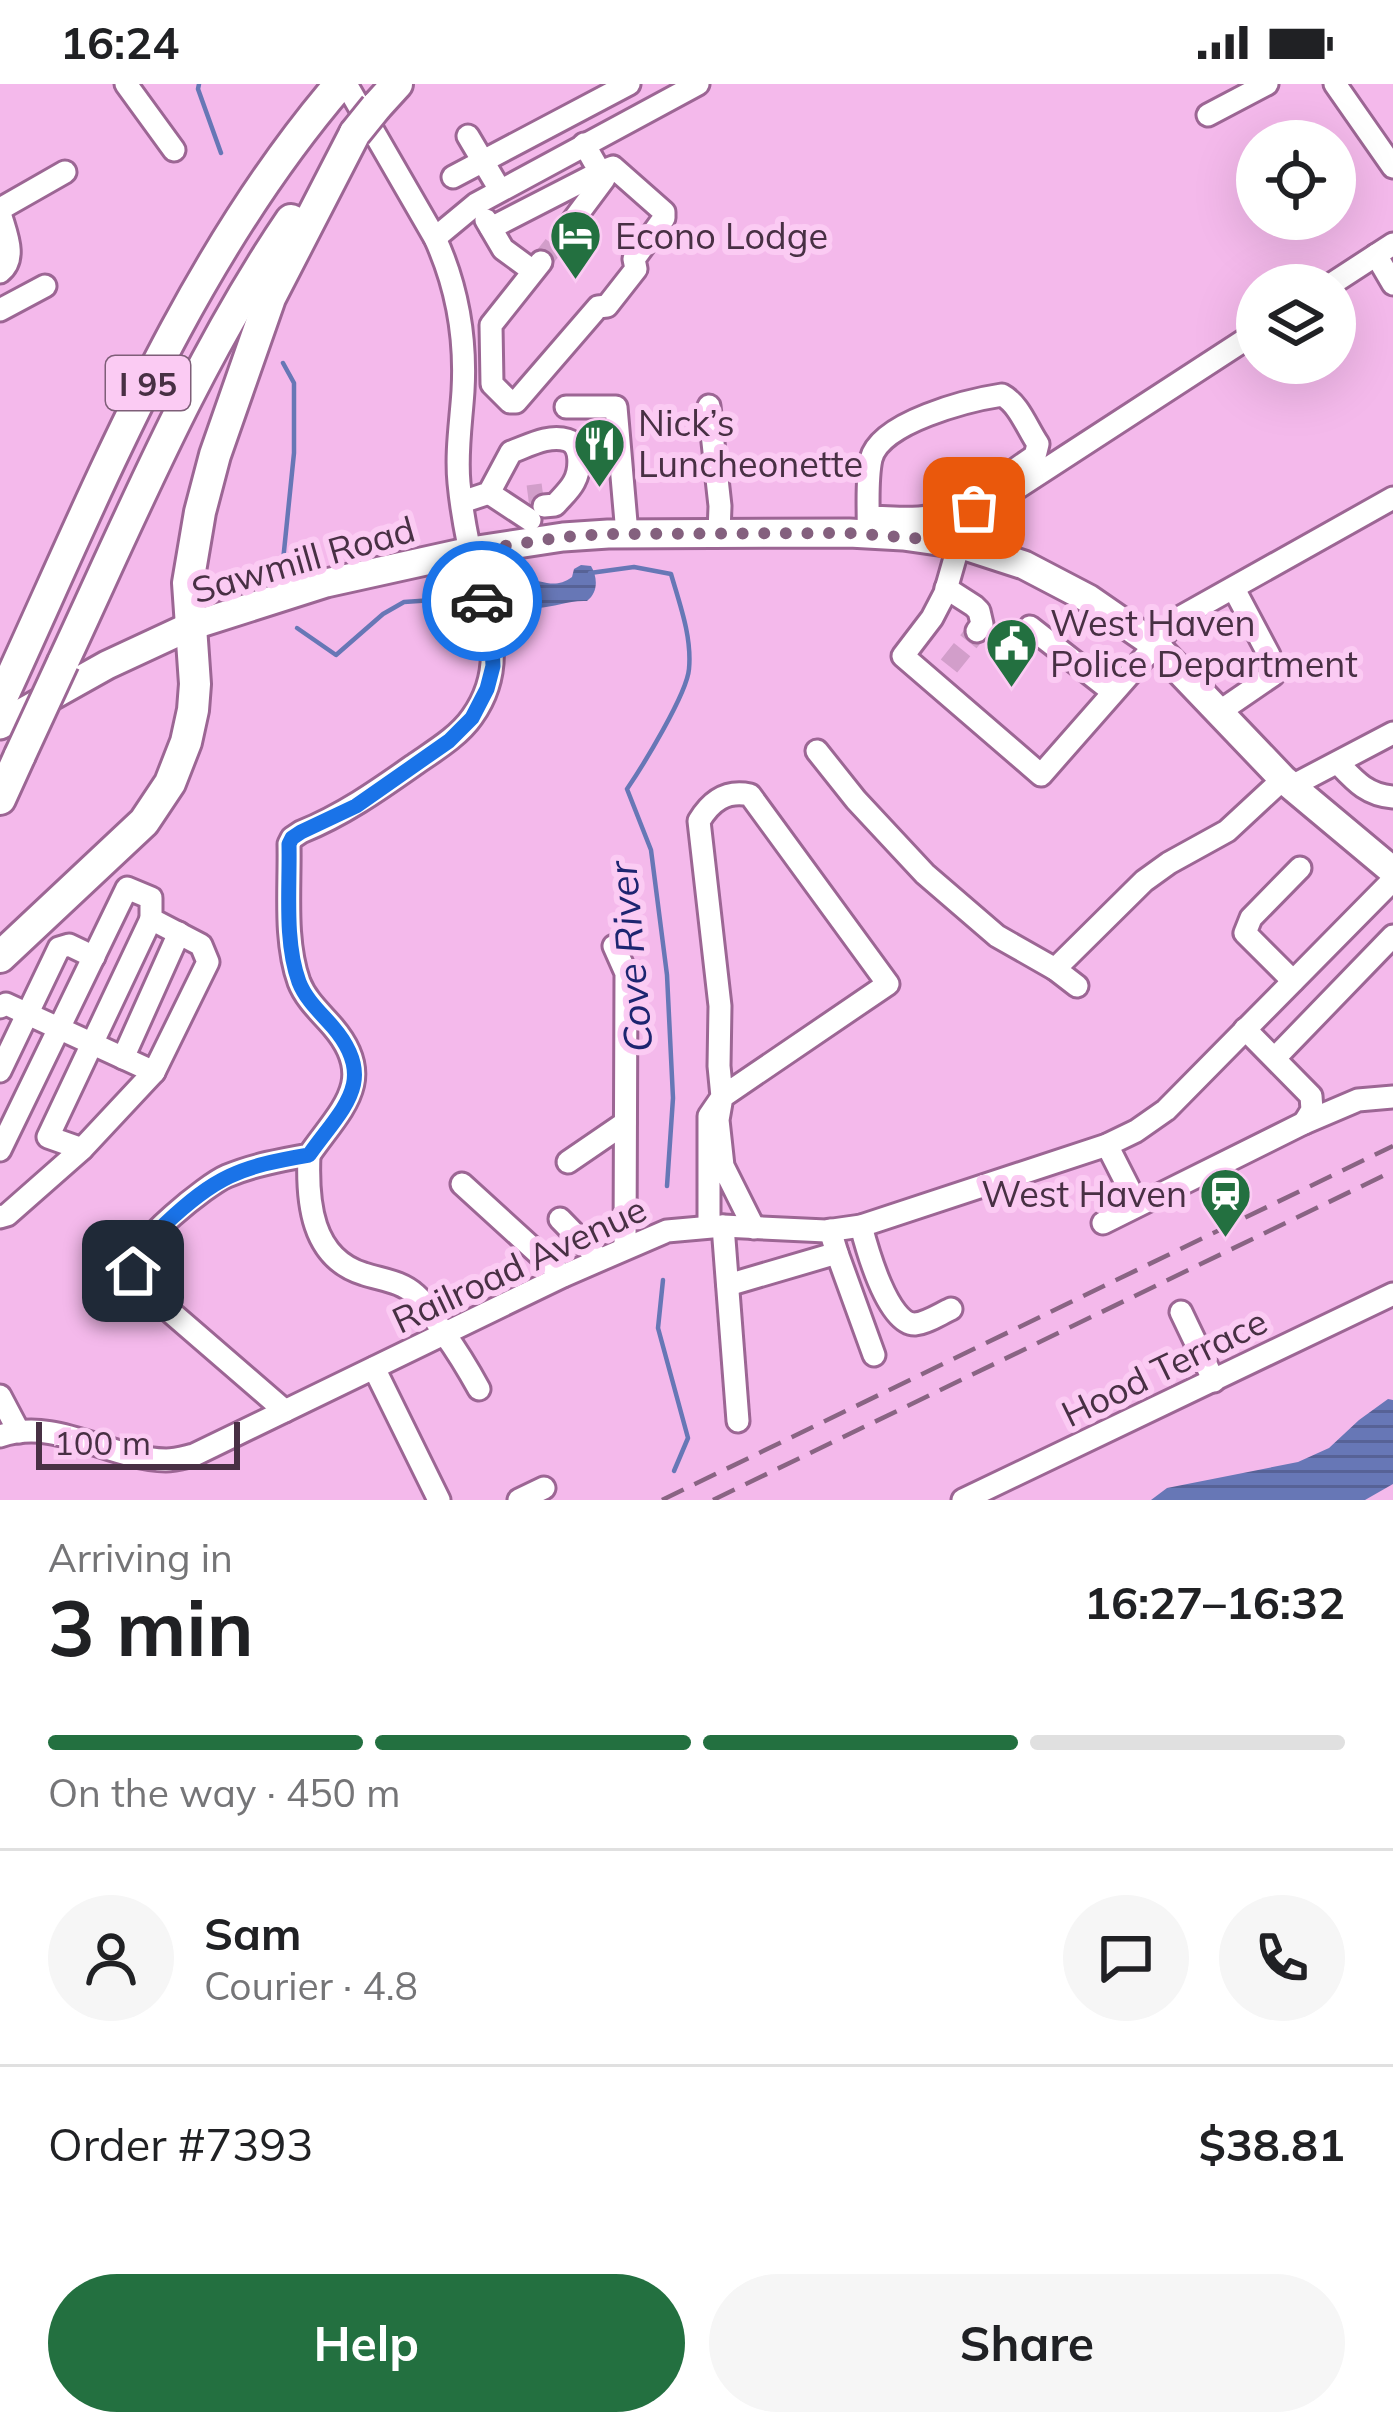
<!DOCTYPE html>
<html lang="en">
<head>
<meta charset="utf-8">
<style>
	:root { --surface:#fff; --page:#f6f6f6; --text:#202124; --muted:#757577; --line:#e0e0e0; --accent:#237040 }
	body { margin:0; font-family:Mulish,sans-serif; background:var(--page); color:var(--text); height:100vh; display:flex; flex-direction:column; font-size:45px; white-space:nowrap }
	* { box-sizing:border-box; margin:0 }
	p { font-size:39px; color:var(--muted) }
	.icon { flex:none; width:66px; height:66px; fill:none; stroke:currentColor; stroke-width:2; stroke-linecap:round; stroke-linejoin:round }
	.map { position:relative; height:1416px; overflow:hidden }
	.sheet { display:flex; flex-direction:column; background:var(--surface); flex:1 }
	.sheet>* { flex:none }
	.fabs { position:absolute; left:1236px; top:36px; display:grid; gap:24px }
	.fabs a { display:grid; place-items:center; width:120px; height:120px; border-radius:50%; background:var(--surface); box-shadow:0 12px 48px #0002; font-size:60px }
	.scale { position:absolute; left:36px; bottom:30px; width:204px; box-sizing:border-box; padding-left:12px; border:6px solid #483044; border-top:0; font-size:33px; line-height:42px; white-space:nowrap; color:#483044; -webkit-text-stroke:9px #fbcbf3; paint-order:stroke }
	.pin { position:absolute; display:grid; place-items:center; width:102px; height:102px; color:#fff; margin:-51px; border-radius:24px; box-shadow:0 6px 18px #0006 }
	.courier { position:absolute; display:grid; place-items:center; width:120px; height:120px; margin:-60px; border:9px solid #1a73e8; border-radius:50%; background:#fff; color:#222; box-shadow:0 3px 15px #0007 }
	.head em { font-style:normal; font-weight:700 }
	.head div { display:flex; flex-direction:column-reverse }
	.head { display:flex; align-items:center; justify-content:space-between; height:204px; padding:0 48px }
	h1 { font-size:78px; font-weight:700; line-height:90px }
	.bar { display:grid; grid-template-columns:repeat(4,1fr); gap:18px 12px; align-content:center; height:144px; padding:0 48px }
	.bar i { height:15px; border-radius:9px; background:var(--line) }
	.bar .selected { background:var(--accent) }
	.bar p { grid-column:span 4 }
	.line { display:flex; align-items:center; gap:30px; padding:0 48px; border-top:3px solid var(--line) }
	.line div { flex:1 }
	.round { display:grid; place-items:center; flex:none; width:126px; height:126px; border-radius:63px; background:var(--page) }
	.primary-button { display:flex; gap:24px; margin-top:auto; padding:24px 48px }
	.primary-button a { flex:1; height:138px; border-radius:72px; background:var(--accent); color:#fff; font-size:48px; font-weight:700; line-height:138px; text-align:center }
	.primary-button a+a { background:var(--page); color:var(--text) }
	.status { display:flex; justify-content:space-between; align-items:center; height:84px; padding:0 60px; background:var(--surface); direction:ltr }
	.status svg { height:33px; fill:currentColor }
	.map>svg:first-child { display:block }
</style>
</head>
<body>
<div class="status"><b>16:24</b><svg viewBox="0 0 49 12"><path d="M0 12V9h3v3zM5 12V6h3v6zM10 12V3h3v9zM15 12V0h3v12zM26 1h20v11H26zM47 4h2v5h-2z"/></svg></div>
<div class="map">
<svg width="1393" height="1416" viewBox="0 0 1393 1416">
	<defs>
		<pattern id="water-rules" width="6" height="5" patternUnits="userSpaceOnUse" patternTransform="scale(3)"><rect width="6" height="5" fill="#6777b6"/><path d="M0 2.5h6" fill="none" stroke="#576296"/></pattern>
	</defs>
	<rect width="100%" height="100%" fill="#f4b9eb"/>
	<g fill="url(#water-rules)">
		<path d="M581 481 591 482C598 494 598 509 587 517 569 516 555 523 537 524 524 525 509 522 496 520L492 501 494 498C503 497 515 495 524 495 544 496 554 506 572 493L574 485Z"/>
		<polygon points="1388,1315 1393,1316 1393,1400 1365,1416 1151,1416 1167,1404 1298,1378 1329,1364 1359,1336"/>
	</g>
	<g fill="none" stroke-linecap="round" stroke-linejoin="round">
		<g stroke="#6777b6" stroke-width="4.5">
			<polyline points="199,0 198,5 221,69"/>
			<polyline points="283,477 294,369 294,299 283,279"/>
			<path d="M590 489 634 483 671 490C680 521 692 553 689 585 687 610 642 683 627 705L651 766 667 891 673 1014 667 1102"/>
			<polyline points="297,544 336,571 383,530 404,518 463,514"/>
			<polyline points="663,1196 658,1244 688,1354 674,1387"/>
		</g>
		<g stroke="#d29eca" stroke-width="21" stroke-dasharray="21 10" stroke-linecap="butt">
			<polyline points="541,178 566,146"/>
			<polyline points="528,412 543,410"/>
			<polyline points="949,582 977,547"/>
		</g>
		<defs>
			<g id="minor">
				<polyline points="126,0 174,66"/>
				<polyline points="1335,0 1393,83"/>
				<polyline points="1208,31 1267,0"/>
				<polyline points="468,52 500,106"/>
				<polyline points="453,93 629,0"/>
				<polyline points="0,125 65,88"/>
				<path d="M0 129C5 148 18 174 0 188"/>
				<polyline points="486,136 503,165 533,187"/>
				<polyline points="491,144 600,88 584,60"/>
				<polyline points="435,154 476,120 698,0"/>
				<polyline points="1376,171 1393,200"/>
				<polyline points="541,178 491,241 492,300 510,318 516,318 598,223 607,222 636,185 634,175 664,134 664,128 613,83 600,88 604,95 566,146"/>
				<polyline points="1330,201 1393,160"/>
				<polyline points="0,226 45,202"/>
				<polyline points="709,322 720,422 719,449"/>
				<polyline points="566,323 616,323 627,450"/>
				<polyline points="489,409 530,436"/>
				<path d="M462 418 489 409 511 368C528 362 549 350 567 356 583 361 580 387 574 398 570 406 561 414 555 421L544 422"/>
				<path d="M868 450C869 426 866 398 871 375 880 338 969 316 1002 311 1019 320 1027 344 1038 360L1035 372C1004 392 973 421 936 431 916 437 890 433 869 433"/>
				<polyline points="937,456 1257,248"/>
				<polyline points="959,460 945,509 932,534 903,572 1041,691 1179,534 1393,414"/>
				<polyline points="946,504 974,522 979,527 982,540 977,547"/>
				<polyline points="1030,543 1113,608"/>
				<polyline points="1219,628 1273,591 1269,571 1234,505"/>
				<polyline points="817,667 856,716 925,790 997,852 1055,885 1077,902"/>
				<path d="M1338 679C1355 697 1367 711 1393 713"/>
				<polyline points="1292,702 1393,649"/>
				<polyline points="614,862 626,889 625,1163"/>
				<polyline points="1055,885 1144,797 1169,779 1227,747 1283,695"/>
				<polyline points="1293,897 1245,849 1251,834 1300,784"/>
				<polyline points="0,923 6,920 154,988"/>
				<polyline points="1245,945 1311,1012 1312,1026 1304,1039"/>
				<polyline points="123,974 179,849"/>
				<polyline points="1275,974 1393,852"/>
				<polyline points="0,987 59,864 69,861 94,873"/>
				<polyline points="1107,1061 1137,1120"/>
				<polyline points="82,1065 48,1053 151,835"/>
				<polyline points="0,1066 127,804 151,814 151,835 201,861 208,878 154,988 82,1065 7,1131 0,1133"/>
				<path d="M309 1071C307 1117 311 1174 364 1190 382 1196 401 1197 416 1211 429 1222 434 1236 444 1249 457 1267 468 1285 479 1305"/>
				<polyline points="568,1078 625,1039"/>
				<polyline points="462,1100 563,1192"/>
				<polyline points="560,1135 599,1175"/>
				<polyline points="1103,1139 1304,1039 1358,1016 1393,1013"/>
				<path d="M709 1142V1032L722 1013 888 900 750 711C726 706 711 717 699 737L720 922 719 982 722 1013 718 1036 723 1082 754 1144"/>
				<polyline points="723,1142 738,1337"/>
				<path d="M861 1142C867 1165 888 1241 915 1240 927 1239 940 1230 951 1225"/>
				<polyline points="837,1169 874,1271"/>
				<polyline points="728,1201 837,1169 830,1146"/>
				<polyline points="1181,1228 1214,1297"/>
				<polyline points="374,1284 439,1416"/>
				<polyline points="0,1312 19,1348"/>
				<path d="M285 1327 144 1205C137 1198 132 1191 133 1180 135 1159 206 1101 227 1092 253 1081 281 1076 309 1071 341 1025 378 996 333 943 321 929 306 916 299 898 284 856 290 804 289 760L292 754 301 748C343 731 377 707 414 681 434 667 458 653 472 633 487 612 494 588 492 562 480 508 464 453 459 399 456 368 461 338 463 307 466 255 457 202 435 154L346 0"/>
				<path d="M0 1352C57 1333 109 1375 166 1376 175 1376 185 1373 194 1371L563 1192 667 1147 723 1142 826 1147 861 1142 1107 1061 1136 1047 1166 1026 1393 796"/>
				<polyline points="519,1416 544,1404"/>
				<polyline points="963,1416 1393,1210"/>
			</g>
			<polyline id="major" points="0,641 107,581 191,542 326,499 471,467 563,453 608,450 849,449 903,452 959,460 1024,481 1089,515 1154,560 1283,695 1393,787"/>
			<g id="highway">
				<polyline points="376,23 397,0"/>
				<path d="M63 578C133 428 197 274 291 136"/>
				<path d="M0 618C98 406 186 179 340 0"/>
				<polyline points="0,715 20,671"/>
				<polyline points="0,873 144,738 170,699 186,658 193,626 195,600 188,499 200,428 215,371 270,214 355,49"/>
			</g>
		</defs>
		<use href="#minor" stroke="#9c6694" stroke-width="27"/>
		<use href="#major" stroke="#9c6694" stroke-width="33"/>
		<use href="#highway" stroke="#9c6694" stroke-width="36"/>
		<use href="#minor" stroke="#fff" stroke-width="21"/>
		<use href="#major" stroke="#fff" stroke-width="27"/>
		<use href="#highway" stroke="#fff" stroke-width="30"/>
		<g stroke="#896483" stroke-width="4.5" stroke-dasharray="24 12" stroke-linecap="butt">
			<polyline points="662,1416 1393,1062"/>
			<polyline points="713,1416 1393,1087"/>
		</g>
		<defs>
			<g id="highway-bridge">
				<polyline points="355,49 376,23"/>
				<polyline points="20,671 63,578"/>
			</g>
		</defs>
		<use href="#highway-bridge" stroke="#9c6694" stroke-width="36" stroke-linecap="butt"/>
		<use href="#highway-bridge" stroke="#fff" stroke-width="30"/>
	</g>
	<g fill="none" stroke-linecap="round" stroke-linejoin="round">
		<polyline stroke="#84607e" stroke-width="12" stroke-dasharray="0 21.6" points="482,517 471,467 563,453 608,450 849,449 937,456 978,430 974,424"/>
		<path stroke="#1a73e8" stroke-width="15" d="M133 1187C134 1165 150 1155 164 1141 216 1092 239 1083 309 1071 342 1024 379 997 333 943 321 929 306 916 299 898 284 857 290 804 289 760L292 754 301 748 356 722 449 657 472 634 487 605 493 582 492 562 482 517"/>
	</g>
	<defs>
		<symbol id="hotel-pin" viewBox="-11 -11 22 30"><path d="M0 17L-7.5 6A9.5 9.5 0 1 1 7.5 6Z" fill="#237040" stroke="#fbcbf3"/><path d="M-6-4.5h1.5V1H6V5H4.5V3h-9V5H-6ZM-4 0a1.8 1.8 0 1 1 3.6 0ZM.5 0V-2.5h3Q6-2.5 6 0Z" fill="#fff"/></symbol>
		<symbol id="restaurant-pin" viewBox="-11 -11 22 30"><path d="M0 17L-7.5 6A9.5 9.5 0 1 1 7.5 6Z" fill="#237040" stroke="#fbcbf3"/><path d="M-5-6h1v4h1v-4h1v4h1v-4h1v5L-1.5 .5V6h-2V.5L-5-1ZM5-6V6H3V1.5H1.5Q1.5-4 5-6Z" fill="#fff"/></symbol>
		<symbol id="civic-pin" viewBox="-11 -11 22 30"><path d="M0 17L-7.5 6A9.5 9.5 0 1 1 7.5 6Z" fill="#237040" stroke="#fbcbf3"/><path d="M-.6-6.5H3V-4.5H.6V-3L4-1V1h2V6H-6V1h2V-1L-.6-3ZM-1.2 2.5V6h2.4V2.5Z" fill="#fff"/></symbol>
		<symbol id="station-pin" viewBox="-11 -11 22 30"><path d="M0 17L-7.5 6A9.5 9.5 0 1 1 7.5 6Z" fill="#237040" stroke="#fbcbf3"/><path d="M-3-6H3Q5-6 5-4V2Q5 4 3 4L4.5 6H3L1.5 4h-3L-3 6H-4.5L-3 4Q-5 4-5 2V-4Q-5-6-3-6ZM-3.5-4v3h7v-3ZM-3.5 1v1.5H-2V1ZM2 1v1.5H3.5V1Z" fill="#fff"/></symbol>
	</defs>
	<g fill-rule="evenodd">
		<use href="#hotel-pin" x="546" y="122" width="59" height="81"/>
		<use href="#restaurant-pin" x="570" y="330" width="59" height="81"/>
		<use href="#civic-pin" x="982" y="530" width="59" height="81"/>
		<use href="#station-pin" x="1196" y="1080" width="59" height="81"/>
	</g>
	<g text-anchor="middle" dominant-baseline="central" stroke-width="12" stroke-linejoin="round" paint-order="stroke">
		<rect fill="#fbcbf3" stroke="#7e5e78" stroke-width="3" x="106" y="272" width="84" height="54" rx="9"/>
		<g font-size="33" font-weight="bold" fill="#483044">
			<text x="148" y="299">I 95</text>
		</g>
		<g font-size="36" fill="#483044" stroke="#fbcbf3" text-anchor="start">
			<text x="615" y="151">Econo Lodge</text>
			<text x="638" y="338">Nick’s<tspan x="638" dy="41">Luncheonette</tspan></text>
			<text x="1050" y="538">West Haven<tspan x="1050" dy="41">Police Department</tspan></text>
			<text x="1187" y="1109" text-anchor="end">West Haven</text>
		</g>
		<g font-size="36" fill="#483044" stroke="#fbcbf3">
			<text transform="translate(303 475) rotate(-16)">Sawmill Road</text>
			<text transform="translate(519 1180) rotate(-25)">Railroad Avenue</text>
			<text transform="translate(1164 1283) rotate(-26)">Hood Terrace</text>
		</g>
		<g font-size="39" font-style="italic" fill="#1d2570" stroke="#fbcbf3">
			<text transform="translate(630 873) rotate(-95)">Cove River</text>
		</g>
	</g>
</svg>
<div class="fabs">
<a><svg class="icon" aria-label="locate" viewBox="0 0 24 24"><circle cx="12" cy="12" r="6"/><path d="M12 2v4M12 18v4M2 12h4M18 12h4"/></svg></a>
<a><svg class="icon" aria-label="layers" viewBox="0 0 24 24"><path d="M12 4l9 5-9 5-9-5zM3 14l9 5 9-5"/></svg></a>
</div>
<div class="scale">100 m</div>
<div class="pin" style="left:974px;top:424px;background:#ea580c"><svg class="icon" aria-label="bag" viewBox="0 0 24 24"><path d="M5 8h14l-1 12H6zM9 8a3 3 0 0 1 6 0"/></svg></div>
<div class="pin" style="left:133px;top:1187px;background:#1f2937"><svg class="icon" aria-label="home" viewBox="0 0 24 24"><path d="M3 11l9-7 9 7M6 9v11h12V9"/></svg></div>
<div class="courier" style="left:482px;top:517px"><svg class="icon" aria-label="car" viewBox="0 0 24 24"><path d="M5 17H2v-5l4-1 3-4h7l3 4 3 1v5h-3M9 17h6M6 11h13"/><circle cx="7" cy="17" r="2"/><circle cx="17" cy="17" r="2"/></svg></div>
</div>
<section class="sheet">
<div class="head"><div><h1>3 min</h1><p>Arriving in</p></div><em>16:27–16:32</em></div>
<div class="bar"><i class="selected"></i><i class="selected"></i><i class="selected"></i><i></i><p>On the way · 450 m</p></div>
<div class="line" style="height:216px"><a class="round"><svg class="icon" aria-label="person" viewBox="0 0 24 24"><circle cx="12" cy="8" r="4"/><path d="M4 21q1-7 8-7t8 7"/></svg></a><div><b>Sam</b><p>Courier · 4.8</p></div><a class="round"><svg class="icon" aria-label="chat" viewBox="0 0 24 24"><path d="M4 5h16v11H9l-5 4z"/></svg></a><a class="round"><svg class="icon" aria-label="phone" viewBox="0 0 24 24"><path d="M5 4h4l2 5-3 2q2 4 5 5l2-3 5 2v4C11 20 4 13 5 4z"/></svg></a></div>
<div class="line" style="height:156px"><div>Order #7393</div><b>$38.81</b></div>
<div class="primary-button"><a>Help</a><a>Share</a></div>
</section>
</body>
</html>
